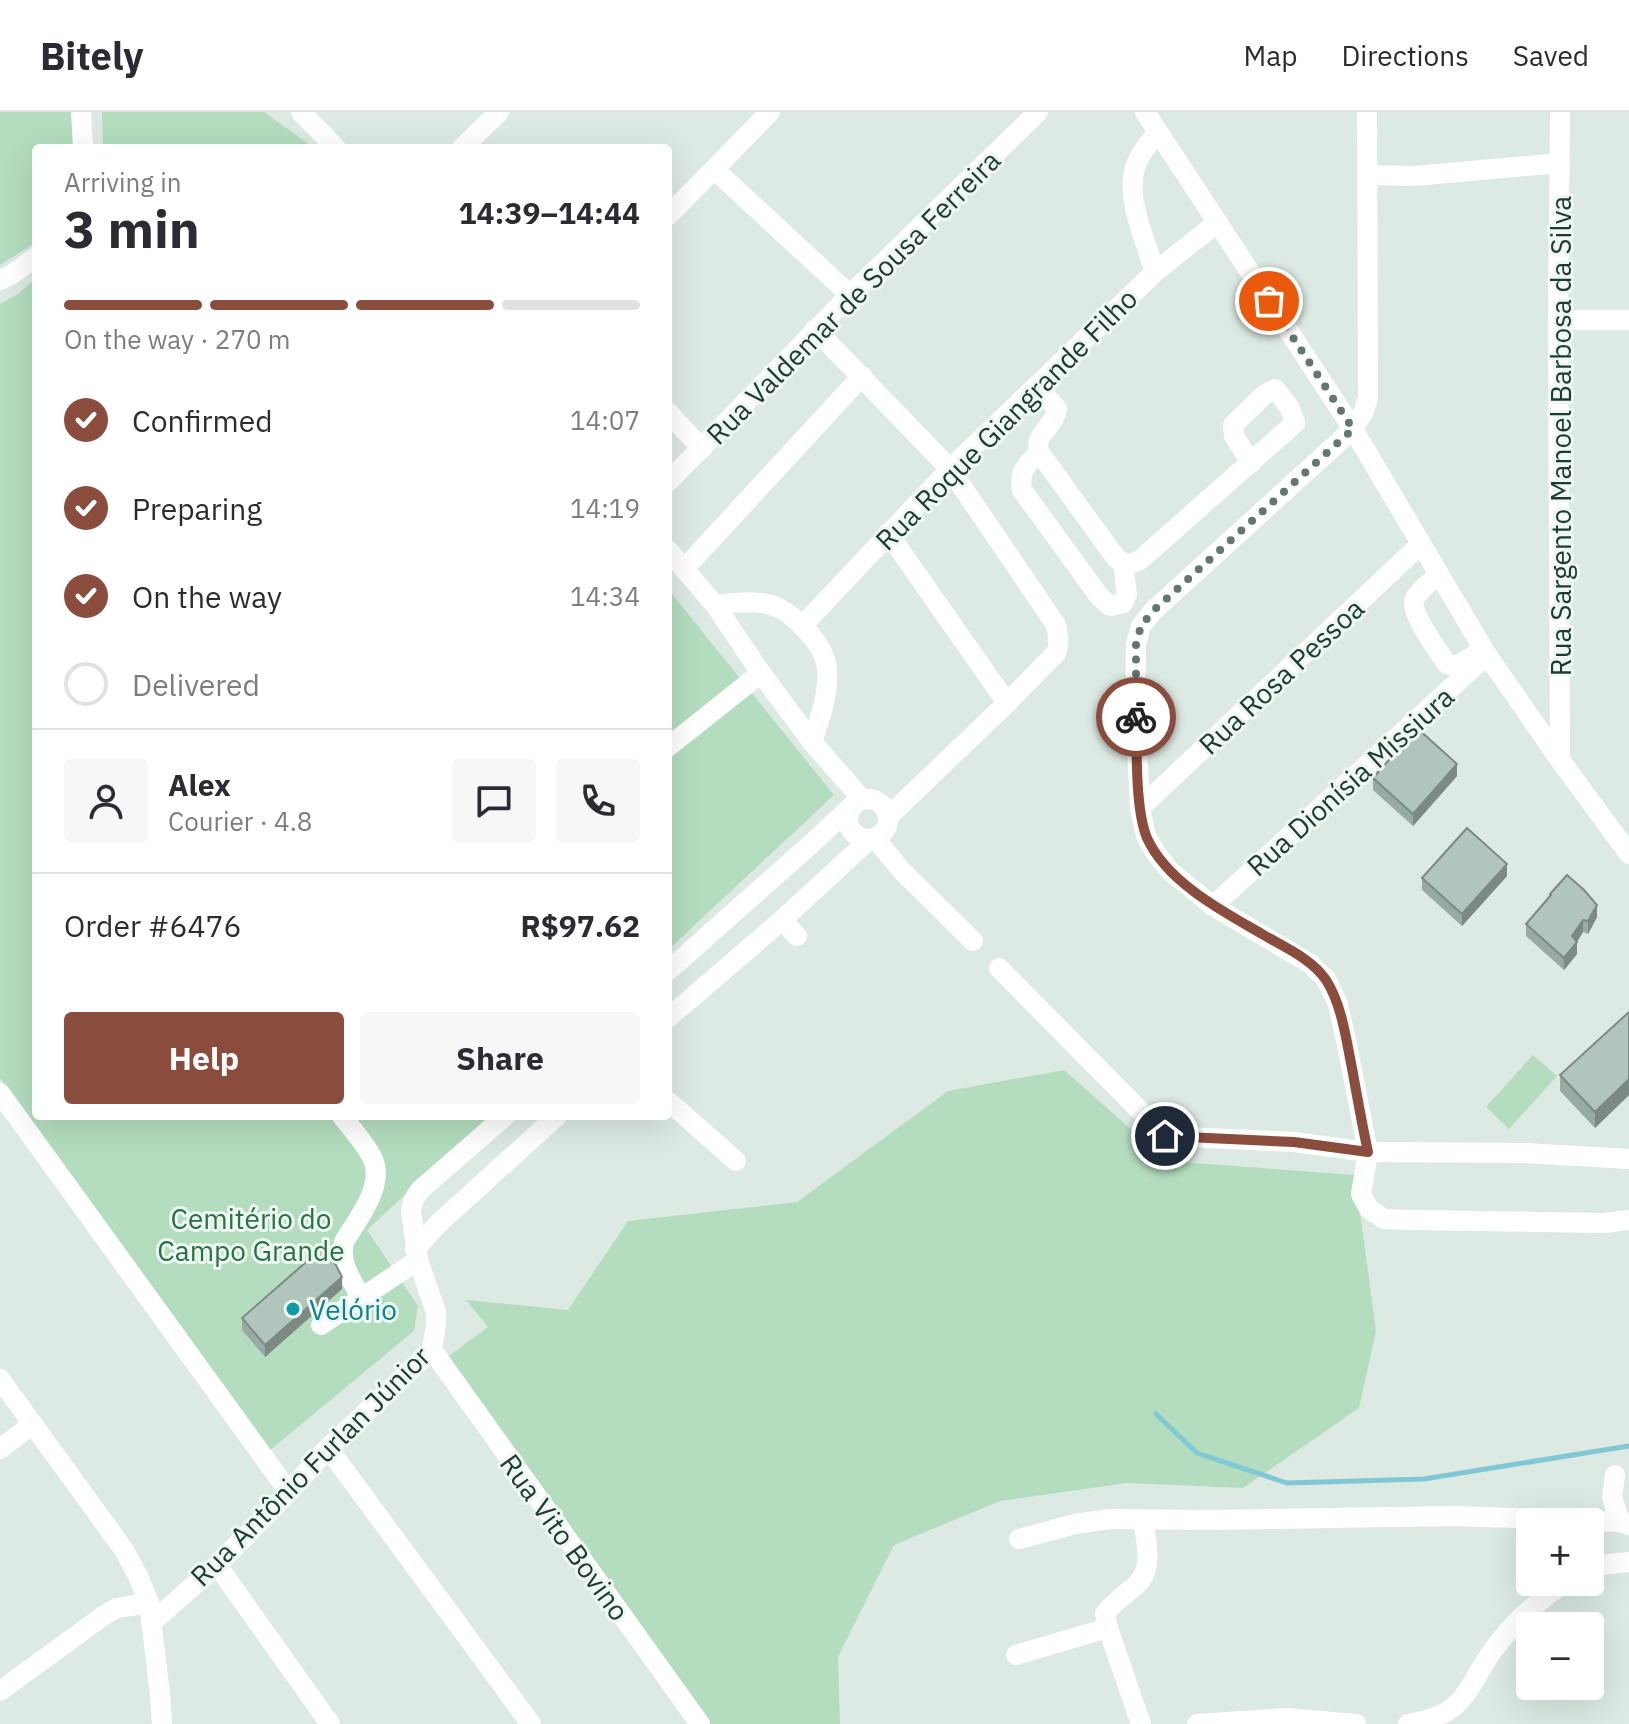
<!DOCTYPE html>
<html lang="en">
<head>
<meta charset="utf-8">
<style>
	:root { --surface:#fff; --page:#f7f7f7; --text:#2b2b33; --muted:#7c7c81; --line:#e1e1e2; --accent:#894c3d }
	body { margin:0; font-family:"IBM Plex Sans",sans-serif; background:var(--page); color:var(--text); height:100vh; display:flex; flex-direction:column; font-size:30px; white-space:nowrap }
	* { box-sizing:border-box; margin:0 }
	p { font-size:26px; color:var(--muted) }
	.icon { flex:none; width:44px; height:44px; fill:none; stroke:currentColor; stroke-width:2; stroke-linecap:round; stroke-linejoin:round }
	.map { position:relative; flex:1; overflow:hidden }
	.panel { position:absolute; left:32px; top:32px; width:640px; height:976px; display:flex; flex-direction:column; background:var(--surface); border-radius:8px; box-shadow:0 8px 32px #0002 }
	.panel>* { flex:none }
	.buttons { position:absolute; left:1516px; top:1396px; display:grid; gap:16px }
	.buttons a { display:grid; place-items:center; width:88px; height:88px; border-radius:8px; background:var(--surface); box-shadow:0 8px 32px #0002; font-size:40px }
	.pin { position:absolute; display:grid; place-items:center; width:68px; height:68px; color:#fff; margin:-34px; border:4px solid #fff; border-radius:50%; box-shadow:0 2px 8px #0007 }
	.courier { position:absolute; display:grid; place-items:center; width:80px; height:80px; margin:-40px; border:6px solid #894c3d; border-radius:50%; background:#fff; color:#222; box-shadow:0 2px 10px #0007 }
	.overview em { font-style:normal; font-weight:800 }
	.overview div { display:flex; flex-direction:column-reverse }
	.overview { display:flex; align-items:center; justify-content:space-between; height:136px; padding:0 32px }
	h1 { font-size:52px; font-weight:800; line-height:60px }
	.bar { display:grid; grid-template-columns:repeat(4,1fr); gap:12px 8px; align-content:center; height:96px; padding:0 32px }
	.bar i { height:10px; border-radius:6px; background:var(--line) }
	.bar .active { background:var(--accent) }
	.bar p { grid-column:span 4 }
	.line { display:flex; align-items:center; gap:20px; padding:0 32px; border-top:2px solid var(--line) }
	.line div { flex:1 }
	.round { display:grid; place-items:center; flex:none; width:84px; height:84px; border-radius:8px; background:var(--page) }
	ol { padding:0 32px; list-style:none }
	li { display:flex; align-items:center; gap:24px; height:88px }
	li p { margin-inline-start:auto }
	li .icon { padding:8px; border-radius:50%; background:var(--accent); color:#fff; stroke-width:4 }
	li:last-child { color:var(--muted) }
	li i { width:44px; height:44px; border:4px solid var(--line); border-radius:50% }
	.cta { display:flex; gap:16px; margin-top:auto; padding:16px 32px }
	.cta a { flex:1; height:92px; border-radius:8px; background:var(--accent); color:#fff; font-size:32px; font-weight:800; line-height:92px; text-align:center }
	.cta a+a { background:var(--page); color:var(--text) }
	header { display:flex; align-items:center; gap:48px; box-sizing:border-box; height:112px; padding:0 40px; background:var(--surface); border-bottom:2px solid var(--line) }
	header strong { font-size:38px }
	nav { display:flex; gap:44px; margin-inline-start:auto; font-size:28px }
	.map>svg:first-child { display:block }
</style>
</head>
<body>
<header>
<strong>Bitely</strong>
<nav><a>Map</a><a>Directions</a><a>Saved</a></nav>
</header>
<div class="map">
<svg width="1629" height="1612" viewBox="0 0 1629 1612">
	<rect width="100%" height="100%" fill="#ddeae4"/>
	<g fill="#b4ddbf">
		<polygon points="0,0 72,0 74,36 36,36 36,130 0,153"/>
		<polygon points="102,0 264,0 306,30 311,36 103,36"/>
		<polygon points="36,166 36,1004 490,1004 367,1118 418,1194 414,1219 263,1344 0,966 0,192 18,182"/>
		<polygon points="668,477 834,683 668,838"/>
		<polygon points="1533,943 1557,964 1509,1017 1486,995"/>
		<polygon points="1064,958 1167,1049 1355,1063 1376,1219 1359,1296 1243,1376 1127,1371 1000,1389 894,1433 838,1545 840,1612 710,1612 449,1244 488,1215 466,1188 568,1198 628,1109 797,1090 948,979"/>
	</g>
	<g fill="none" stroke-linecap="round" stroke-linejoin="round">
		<polyline stroke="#80c8d4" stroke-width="5" points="1156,1302 1197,1341 1287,1371 1424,1367 1629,1334"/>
		<g stroke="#fff" stroke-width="20">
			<polyline points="81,0 83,36"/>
			<polyline points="301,0 336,36"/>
			<polyline points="1145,0 1353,317 1487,543 1560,648 1629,742"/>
			<polyline points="1367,0 1368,286 1363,301 1353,317 1153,499 1141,514 1136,532 1135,598 1140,696 1146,724 1155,740 1170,759 1213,794 1309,851 1326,867 1338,892 1347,933 1368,1040 1361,1082 1369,1097 1384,1107 1411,1108 1605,1111 1629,1108"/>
			<polyline points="462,36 499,0"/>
			<polyline points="714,57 850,183"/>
			<polyline points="1368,63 1414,64 1560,51"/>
			<polyline points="668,104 770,0"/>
			<path d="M1155 160C1146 129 1124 84 1136 53 1140 41 1149 31 1157 21"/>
			<polyline points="0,168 11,163 36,145"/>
			<polyline points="1558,208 1629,208"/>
			<path d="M815 217 950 357 1056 513C1058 524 1060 531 1056 541L1007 591 889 704"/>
			<path d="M1037 274 1057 297C1055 315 1033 322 1039 340L1116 446C1125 453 1131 453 1140 448L1295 311 1290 296 1275 277 1264 283 1233 313 1234 324 1251 351"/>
			<polyline points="668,300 702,337"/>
			<path d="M1039 340C1026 354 1019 358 1022 378L1099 484 1110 494 1123 491 1127 482 1123 452"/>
			<polyline points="668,370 850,183 1038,0"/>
			<polyline points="888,421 1007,591"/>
			<polyline points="668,438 715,493 761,561 812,630 862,687"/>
			<polyline points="685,456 862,264"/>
			<path d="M1439 462C1432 469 1420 477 1415 486 1408 499 1438 538 1446 551 1457 558 1467 547 1477 541"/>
			<path d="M715 493C733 491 753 488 771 493 794 500 825 533 827 557 829 582 820 606 812 630"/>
			<polyline points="803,513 950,357 1155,160 1218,110"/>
			<polyline points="668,635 761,561"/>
			<polyline points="1560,648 1558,208 1560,0"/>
			<circle cx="868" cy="707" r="20"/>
			<polyline points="1140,696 1421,432"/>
			<polyline points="875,726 902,759 973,829"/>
			<polyline points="1213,794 1487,543"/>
			<polyline points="782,808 797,824"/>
			<polyline points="999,856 1165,1024 1294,1030 1368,1040 1524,1041 1629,1047"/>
			<polyline points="668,859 811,732 854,692"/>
			<polyline points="668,906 782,808 870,727"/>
			<polyline points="0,981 289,1380"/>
			<polyline points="668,989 736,1049"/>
			<path d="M342 1004C352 1017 364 1030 372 1045 386 1073 358 1106 344 1130 339 1151 351 1167 361 1185"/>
			<polyline points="415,1137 439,1111 557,1004"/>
			<polyline points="321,1213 418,1148"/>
			<polyline points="432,1238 700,1612"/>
			<polyline points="0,1267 124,1438 138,1464 149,1491 160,1582 162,1612"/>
			<polyline points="328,1336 531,1612"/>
			<polyline points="0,1337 33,1312"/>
			<polyline points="1615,1363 1612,1385 1620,1410"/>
			<polyline points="1019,1427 1075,1412 1110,1407 1210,1408 1456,1404 1620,1410 1629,1413"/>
			<polyline points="217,1453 330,1612"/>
			<polyline points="1590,1458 1600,1453 1629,1450"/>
			<polyline points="151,1511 217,1453 289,1380 328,1336 432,1238 436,1212 436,1200 418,1148 411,1099 414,1087 420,1078 505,1004"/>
			<polyline points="1016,1543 1108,1516"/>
			<polyline points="0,1579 103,1504 117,1496 149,1491"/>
			<path d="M1141 1612 1108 1516 1105 1502C1113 1490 1123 1484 1134 1475 1155 1458 1146 1431 1143 1408"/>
			<polyline points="1197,1612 1286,1606 1356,1612"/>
			<path d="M1408 1612C1467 1602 1463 1581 1493 1538 1513 1511 1539 1487 1567 1470"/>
		</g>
	</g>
	<g fill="#99a9a3">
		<polygon points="1457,664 1413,714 1373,678 1373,666"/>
		<polygon points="1507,764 1462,814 1422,778 1422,766"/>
		<polygon points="1550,782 1597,805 1588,822 1583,820 1577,830 1577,842 1564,858 1526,824 1526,812 1550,784"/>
		<polygon points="1629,900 1629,983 1595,1016 1560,979 1560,963"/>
		<polygon points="342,1177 265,1245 242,1218 242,1206"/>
	</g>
	<g fill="#7d8a84">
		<polygon points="1457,652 1457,664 1413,714 1413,702"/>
		<polygon points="1507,752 1507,764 1462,814 1462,802"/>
		<polygon points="1597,793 1597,805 1588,822 1588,809"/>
		<polygon points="1583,808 1583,820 1575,833 1577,830 1577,842 1564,858 1564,846 1572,824"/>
		<polygon points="1629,967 1629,983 1595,1016 1595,1000"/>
		<polygon points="342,1165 342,1177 265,1245 265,1233"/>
	</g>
	<g fill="#b2c5bd" stroke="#7d8a84" stroke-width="2">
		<polygon points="1417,616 1457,652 1413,702 1373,666"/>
		<polygon points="1467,716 1507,752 1462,802 1422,766"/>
		<polygon points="1567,763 1584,778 1597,793 1588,809 1583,808 1572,824 1577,830 1564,846 1526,812 1551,783 1550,782"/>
		<polygon points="1629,900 1629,967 1595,1000 1560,963"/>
		<polygon points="321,1137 336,1153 342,1165 265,1233 242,1206"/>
	</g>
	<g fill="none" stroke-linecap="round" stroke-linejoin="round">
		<polyline stroke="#617871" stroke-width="8" stroke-dasharray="0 14.4" points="1136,605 1136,532 1141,514 1153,499 1353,317 1269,189"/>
		<path stroke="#894c3d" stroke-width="10" d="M1136 605C1137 637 1135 697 1147 726 1167 770 1222 799 1262 822 1284 835 1312 847 1326 868 1342 893 1346 927 1352 956 1357 984 1362 1012 1368 1040L1294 1030 1165 1024"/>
	</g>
	<circle fill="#0f9aa8" stroke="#eef7f2" stroke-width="3" cx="293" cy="1197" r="8"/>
	<g text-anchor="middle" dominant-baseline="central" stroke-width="6" stroke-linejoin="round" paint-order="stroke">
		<g font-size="28" fill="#1e3b33" stroke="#eef7f2">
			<text transform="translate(853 185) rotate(-45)">Rua Valdemar de Sousa Ferreira</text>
			<text transform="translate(1006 307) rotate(-45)">Rua Roque Giangrande Filho</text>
			<text transform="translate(1560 324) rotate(-90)">Rua Sargento Manoel Barbosa da Silva</text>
			<text transform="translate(1281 564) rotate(-43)">Rua Rosa Pessoa</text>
			<text transform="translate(1350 669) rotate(-42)">Rua Dionísia Missiura</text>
			<text transform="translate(310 1354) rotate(-45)">Rua Antônio Furlan Júnior</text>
			<text transform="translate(565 1425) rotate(54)">Rua Vito Bovino</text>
		</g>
		<g font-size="28" fill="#267443" stroke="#eef7f2">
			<text x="251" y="1106">Cemitério do<tspan x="251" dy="32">Campo Grande</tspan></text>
		</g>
		<g font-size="28" fill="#0d838f" stroke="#eef7f2" text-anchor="start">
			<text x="309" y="1197">Velório</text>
		</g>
	</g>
</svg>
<div class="buttons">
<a>+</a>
<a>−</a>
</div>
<div class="pin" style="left:1269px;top:189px;background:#ea580c"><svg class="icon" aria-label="bag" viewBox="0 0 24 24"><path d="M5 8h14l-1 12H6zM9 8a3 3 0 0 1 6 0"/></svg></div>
<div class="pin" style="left:1165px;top:1024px;background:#1f2937"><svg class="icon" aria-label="home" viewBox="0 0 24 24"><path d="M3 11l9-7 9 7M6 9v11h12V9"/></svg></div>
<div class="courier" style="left:1136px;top:605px"><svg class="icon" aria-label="bike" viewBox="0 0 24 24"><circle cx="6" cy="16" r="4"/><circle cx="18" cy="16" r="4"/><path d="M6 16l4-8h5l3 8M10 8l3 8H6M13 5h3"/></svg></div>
<section class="panel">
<div class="overview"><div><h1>3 min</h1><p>Arriving in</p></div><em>14:39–14:44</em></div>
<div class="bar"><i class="active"></i><i class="active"></i><i class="active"></i><i></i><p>On the way · 270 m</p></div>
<ol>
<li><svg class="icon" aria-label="check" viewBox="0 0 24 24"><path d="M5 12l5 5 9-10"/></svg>Confirmed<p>14:07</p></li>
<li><svg class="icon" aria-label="check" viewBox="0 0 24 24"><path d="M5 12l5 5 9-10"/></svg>Preparing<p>14:19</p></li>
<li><svg class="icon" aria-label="check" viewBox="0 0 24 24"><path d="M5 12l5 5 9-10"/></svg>On the way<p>14:34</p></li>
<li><i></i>Delivered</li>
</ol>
<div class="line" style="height:144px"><a class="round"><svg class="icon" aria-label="person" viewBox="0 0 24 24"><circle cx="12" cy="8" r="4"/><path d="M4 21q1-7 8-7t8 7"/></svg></a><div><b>Alex</b><p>Courier · 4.8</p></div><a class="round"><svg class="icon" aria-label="chat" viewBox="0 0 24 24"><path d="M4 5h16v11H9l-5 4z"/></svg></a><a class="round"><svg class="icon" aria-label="phone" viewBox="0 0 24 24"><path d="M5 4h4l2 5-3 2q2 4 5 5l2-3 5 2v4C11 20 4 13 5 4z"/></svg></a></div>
<div class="line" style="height:104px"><div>Order #6476</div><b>R$97.62</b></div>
<div class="cta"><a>Help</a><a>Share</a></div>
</section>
</div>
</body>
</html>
